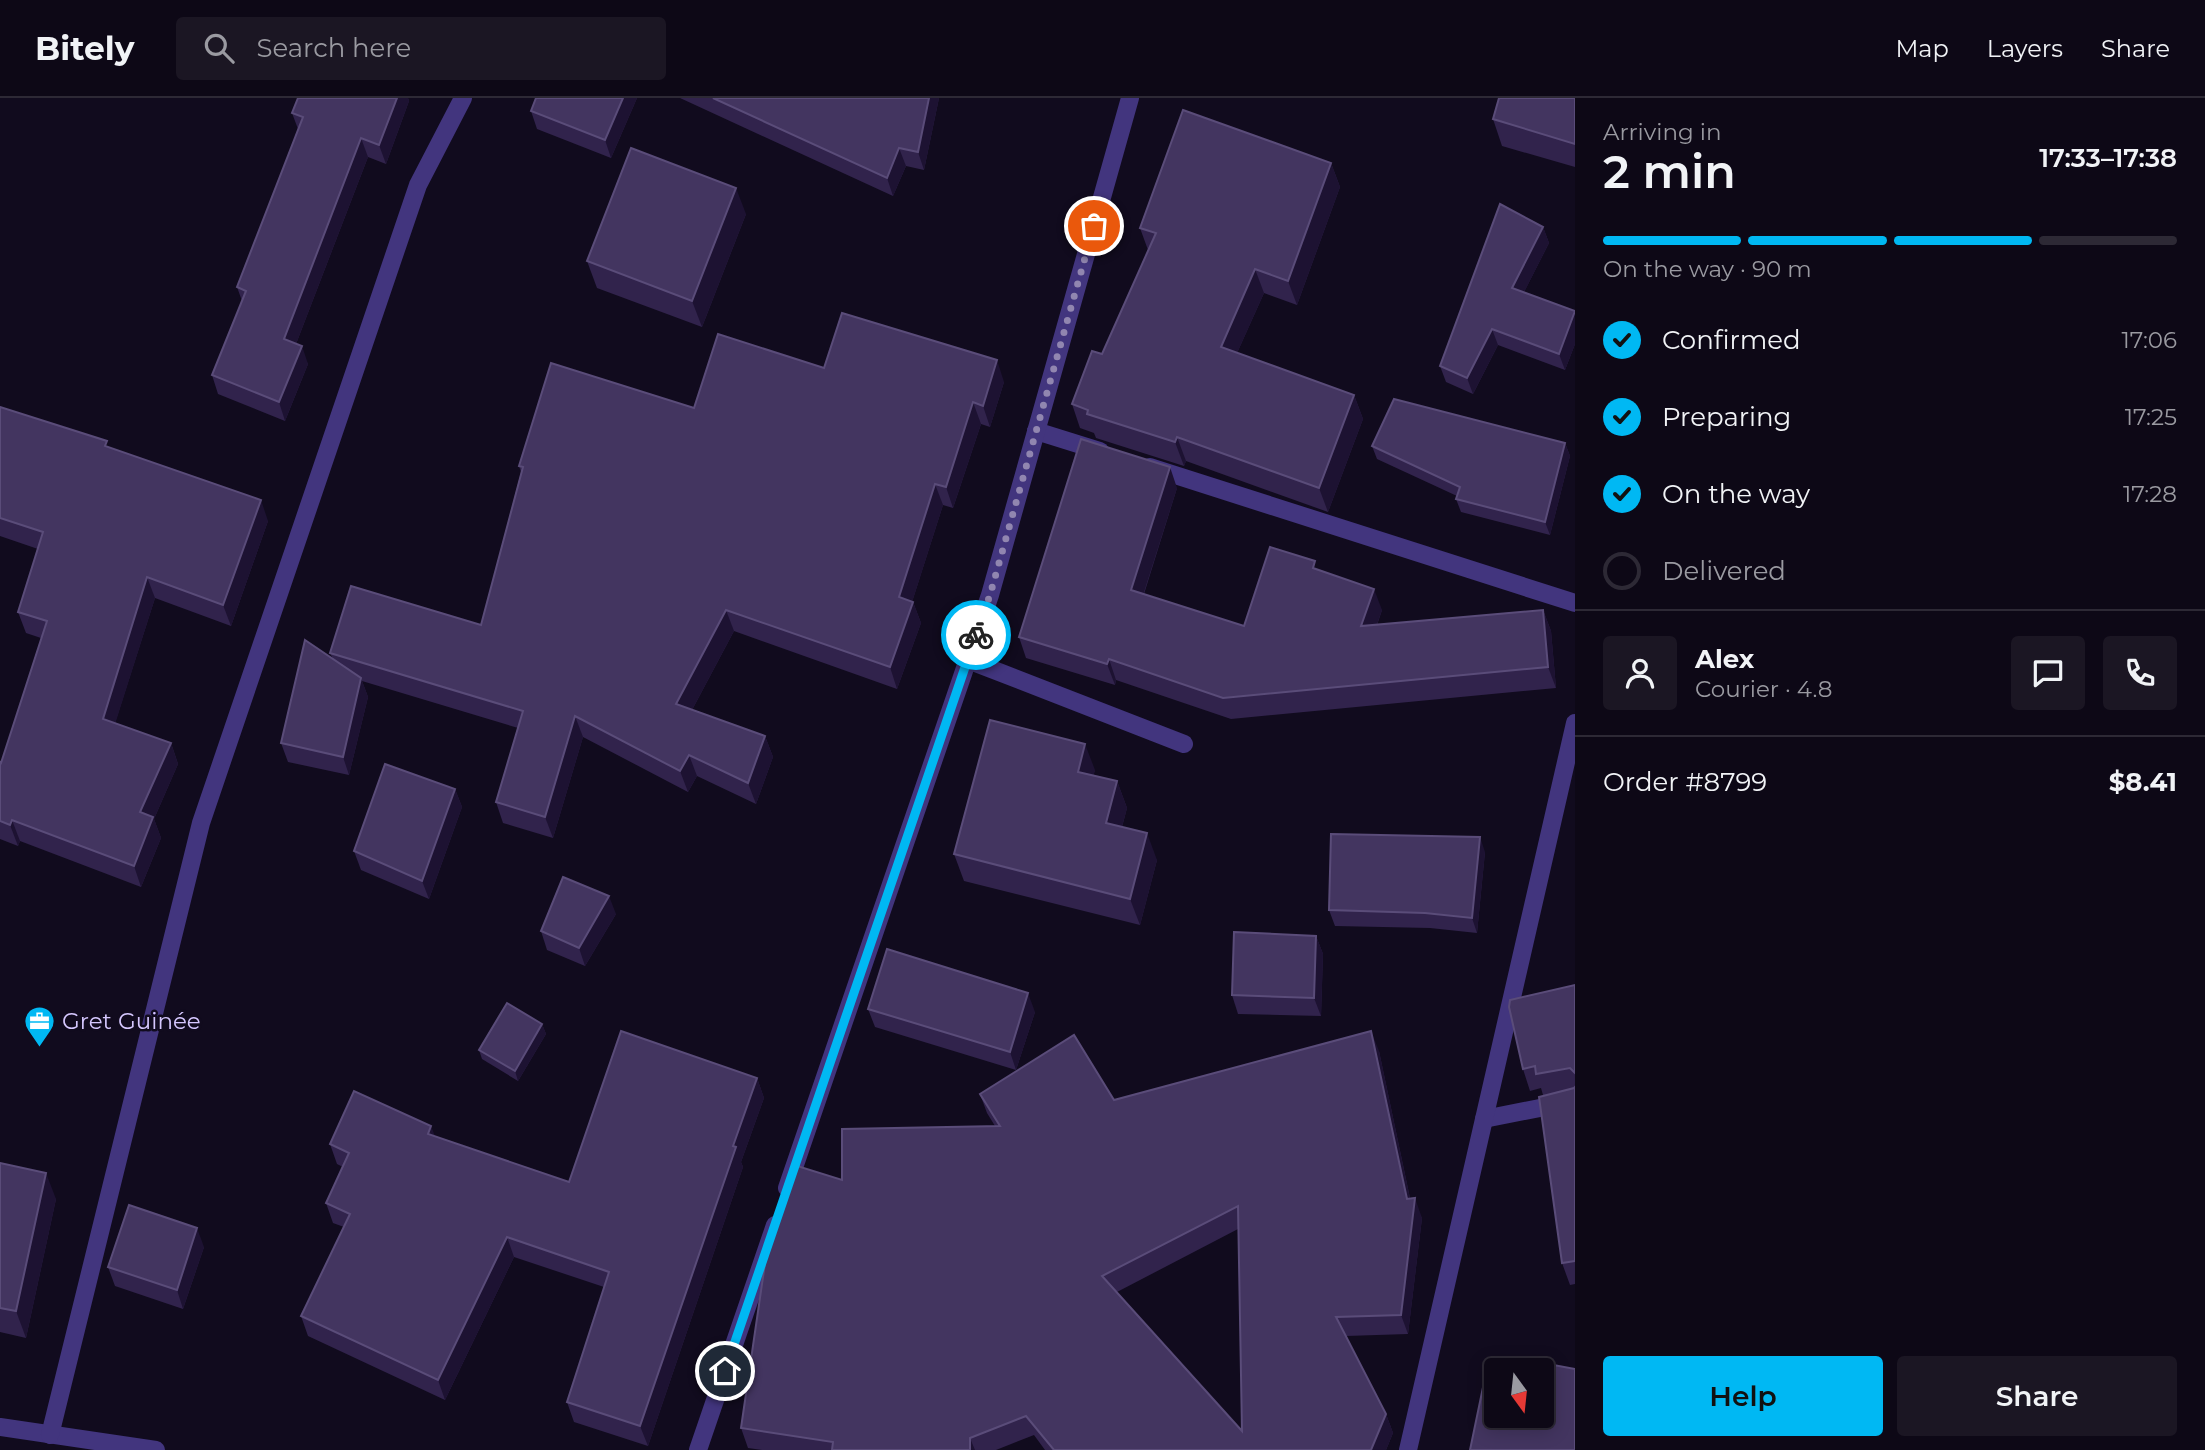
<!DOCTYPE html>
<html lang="en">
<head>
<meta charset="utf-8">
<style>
	:root { --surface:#0d0816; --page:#1b1623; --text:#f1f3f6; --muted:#9a9aa1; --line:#2d2935; --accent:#00b8f3 }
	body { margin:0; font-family:Montserrat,sans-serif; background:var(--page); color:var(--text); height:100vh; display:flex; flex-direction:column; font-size:26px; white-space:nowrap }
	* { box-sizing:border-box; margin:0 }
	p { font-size:23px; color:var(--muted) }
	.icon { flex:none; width:38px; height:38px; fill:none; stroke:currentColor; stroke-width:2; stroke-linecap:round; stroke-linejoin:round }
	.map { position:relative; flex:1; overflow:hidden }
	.side { display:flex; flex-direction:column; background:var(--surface); width:630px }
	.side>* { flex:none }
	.needle { width:46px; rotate:165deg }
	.fabs { position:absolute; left:1484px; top:1260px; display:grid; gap:14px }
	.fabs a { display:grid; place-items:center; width:70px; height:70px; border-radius:7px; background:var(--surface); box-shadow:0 4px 18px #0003,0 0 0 2px var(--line); font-size:35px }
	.pin { position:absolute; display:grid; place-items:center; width:60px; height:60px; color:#fff; margin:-30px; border:4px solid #fff; border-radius:50%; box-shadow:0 2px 7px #0007 }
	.courier { position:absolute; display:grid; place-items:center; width:70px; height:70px; margin:-35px; border:5px solid #00b8f3; border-radius:50%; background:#fff; color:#222; box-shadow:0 2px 9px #0007 }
	.head em { font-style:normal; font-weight:600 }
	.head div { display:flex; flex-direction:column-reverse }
	.head { display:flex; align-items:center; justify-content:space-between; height:119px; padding:0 28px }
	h1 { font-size:46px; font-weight:600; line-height:52px }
	.bar { display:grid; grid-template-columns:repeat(4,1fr); gap:10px 7px; align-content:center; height:84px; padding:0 28px }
	.bar i { height:9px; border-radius:5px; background:var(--line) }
	.bar .selected { background:var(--accent) }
	.bar p { grid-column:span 4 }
	.line { display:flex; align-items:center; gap:18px; padding:0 28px; border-top:2px solid var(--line) }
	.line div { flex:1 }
	.round { display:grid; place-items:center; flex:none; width:74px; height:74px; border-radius:7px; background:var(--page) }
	ol { padding:0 28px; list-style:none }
	li { display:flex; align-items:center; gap:21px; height:77px }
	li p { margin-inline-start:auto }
	li .icon { padding:7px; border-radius:50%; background:var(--accent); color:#111; stroke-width:4 }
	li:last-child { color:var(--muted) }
	li i { width:38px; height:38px; border:4px solid var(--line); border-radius:50% }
	.action { display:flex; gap:14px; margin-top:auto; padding:14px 28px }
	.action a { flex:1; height:80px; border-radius:7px; background:var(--accent); color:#111; font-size:28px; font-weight:600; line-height:80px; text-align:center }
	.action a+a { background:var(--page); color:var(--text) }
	header { display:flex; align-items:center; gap:42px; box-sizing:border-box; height:98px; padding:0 35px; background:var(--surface); border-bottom:2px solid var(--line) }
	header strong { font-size:33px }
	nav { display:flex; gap:38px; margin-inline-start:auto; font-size:24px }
	.search { width:490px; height:63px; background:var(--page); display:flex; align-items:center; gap:18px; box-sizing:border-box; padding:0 24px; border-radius:7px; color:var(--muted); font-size:26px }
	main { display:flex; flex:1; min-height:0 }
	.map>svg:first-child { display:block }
</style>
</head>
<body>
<header>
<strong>Bitely</strong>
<div class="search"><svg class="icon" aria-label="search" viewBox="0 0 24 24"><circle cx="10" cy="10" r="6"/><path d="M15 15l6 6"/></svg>Search here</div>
<nav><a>Map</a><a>Layers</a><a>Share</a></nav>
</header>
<main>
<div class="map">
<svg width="1575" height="1352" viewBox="0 0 1575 1352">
	<rect width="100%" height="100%" fill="#110b1e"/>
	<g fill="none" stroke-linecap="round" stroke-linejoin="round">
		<g stroke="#42357e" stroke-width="18">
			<polyline points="1036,333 1100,353"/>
			<polyline points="1150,369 1575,505"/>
			<polyline points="968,562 1184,646"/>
		</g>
		<g stroke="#42357e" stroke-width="18">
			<polyline points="1484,1021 1575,1003"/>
			<polyline points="787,1090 990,497 1130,0"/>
			<polyline points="0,1329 156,1352"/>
			<polyline points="50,1337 201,725 418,87 463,0"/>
			<polyline points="698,1352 775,1127"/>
			<polyline points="1408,1352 1575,625"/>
		</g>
	</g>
	<g fill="#31234c" fill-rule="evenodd">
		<polygon points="298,0 408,0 409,3 386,66 368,59 296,246 308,266 285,323 218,296 212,277 242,203 237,189 298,31 292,15"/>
		<polygon points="637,0 611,60 537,31 531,13"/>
		<polygon points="680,0 939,0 924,72 906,68 893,98"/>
		<polygon points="1575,0 1575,69 1502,48 1493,21"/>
		<polygon points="1331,65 1340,89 1297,207 1264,195 1237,255 1354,297 1363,321 1328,414 1186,363 1184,368 1096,340 1094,335 1080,330 1072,306 1102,256 1148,152 1140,130"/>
		<polygon points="746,116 702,229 597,190 587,163"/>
		<polygon points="1543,129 1549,145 1524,194 1575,213 1575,246 1565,272 1498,247 1473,296 1446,284 1440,268"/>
		<polygon points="824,270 1004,284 990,329 981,326 953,410 943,407 912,504 913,504 921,525 897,591 734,533 692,612 765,638 773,659 756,706 697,678 688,694 583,639 553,740 503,725 496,704 518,630 362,583 368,599 349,677 288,664 281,645 333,561 330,555 481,527 521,374 519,368 694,310"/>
		<polygon points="0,309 109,349 268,423 231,528 155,500 115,625 171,645 178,666 154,721 161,740 141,789 20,743 18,748 0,741 0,664 1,665 41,540 26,535 18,514 38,451 0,438"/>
		<polygon points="1565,345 1570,358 1550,437 1461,414 1456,401 1457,398 1377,361 1372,348"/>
		<polygon points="1177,390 1144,496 1244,528 1318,472 1382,512 1377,527 1543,512 1551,533 1556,590 1231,621 1116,582 1115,587 1026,560 1019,539"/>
		<polygon points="1095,672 1093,678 1117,683 1127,710 1122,729 1157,762 1140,827 964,783 954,756"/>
		<polygon points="455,691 462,709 429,801 361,772 354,753"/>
		<polygon points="1485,754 1477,835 1430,830 1335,828 1329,812"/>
		<polygon points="616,816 585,868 547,852 541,833"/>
		<polygon points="1316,838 1323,856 1321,918 1238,916 1232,897"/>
		<polygon points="1575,887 1575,1186 1570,1187 1562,1165 1543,997 1541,990 1530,993 1523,971"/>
		<polygon points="868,911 1035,914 1016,972 875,929"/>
		<polygon points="542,926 546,936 518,983 482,961 479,952"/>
		<path d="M1379 953 1410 1100 1422 1120 1408 1236 1346 1238 1386 1316 1393 1335 1386 1352H1045L1034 1337 996 1352H762L748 1350 741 1330 995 1028 987 1015 980 996 1114 1002ZM1238 1131 1242 1333 1117 1194Z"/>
		<polygon points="757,980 764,1000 741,1064 743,1069 648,1348 574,1324 567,1304 604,1189 514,1159 445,1302 308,1238 301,1218 344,1129 333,1125 326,1105 343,1069 337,1066 330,1046 435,1038 569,1084"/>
		<polygon points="0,1065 56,1101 26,1240 0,1234"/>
		<polygon points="204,1149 183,1211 115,1188 108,1169"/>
	</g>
	<g fill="#1d1232">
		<polygon points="397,0 408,0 409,3 386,66 379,47"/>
		<polygon points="623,0 637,0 611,60 605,42"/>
		<polygon points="929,0 939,0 924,72 918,54"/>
		<polygon points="361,40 368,59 291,259 284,241"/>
		<polygon points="899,50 906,68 893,98 887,80"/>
		<polygon points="1331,65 1340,89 1297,207 1288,183"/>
		<polygon points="736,90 746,116 702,229 692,203"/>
		<polygon points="1543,129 1549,145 1518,206 1512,190"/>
		<polygon points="1255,171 1264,195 1229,273 1221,249"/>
		<polygon points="1575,213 1575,246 1565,272 1559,256"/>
		<polygon points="1492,231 1498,247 1473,296 1467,280"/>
		<polygon points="302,248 308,266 285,323 279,304"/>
		<polygon points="997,262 1004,284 990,329 983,308"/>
		<polygon points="1354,297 1363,321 1328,414 1319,390"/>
		<polygon points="973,304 981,326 953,410 946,389"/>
		<polygon points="1177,339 1186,363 1184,368 1175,344"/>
		<polygon points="1565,345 1570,358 1550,437 1545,424"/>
		<polygon points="1170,369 1177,390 1138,513 1131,492"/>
		<polygon points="935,386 943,407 907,520 899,499"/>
		<polygon points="261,402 268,423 231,528 223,507"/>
		<polygon points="147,479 155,500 110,642 103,621"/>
		<polygon points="1374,491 1382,512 1369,549 1361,528"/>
		<polygon points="913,504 921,525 897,591 890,569"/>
		<polygon points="726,512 734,533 684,627 676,606"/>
		<polygon points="1543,512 1551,533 1556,590 1548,569"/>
		<polygon points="1109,561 1116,582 1115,587 1107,566"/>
		<polygon points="361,580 368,599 349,677 343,659"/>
		<polygon points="575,618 583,639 553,740 545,719"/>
		<polygon points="765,638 773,659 756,706 748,685"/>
		<polygon points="171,645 178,666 154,721 161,740 141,789 134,768 140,714"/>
		<polygon points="1085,646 1095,672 1087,701 1078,674"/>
		<polygon points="689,657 697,678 688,694 680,673"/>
		<polygon points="1117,683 1127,710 1116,751 1106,725"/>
		<polygon points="455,691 462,709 429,801 422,783"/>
		<polygon points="12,722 20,743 18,748 10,727"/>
		<polygon points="1147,735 1157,762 1140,827 1130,801"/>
		<polygon points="1480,739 1485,754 1477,835 1472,820"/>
		<polygon points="609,798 616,816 585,868 579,850"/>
		<polygon points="1316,838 1323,856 1321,918 1314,900"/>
		<polygon points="1028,895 1035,914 1016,972 1010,954"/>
		<polygon points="542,926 546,936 518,983 515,973"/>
		<polygon points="1371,933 1379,953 1413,1115 1415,1100 1422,1120 1408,1236 1401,1217 1407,1101"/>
		<polygon points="757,980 764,1000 741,1064 743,1069 648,1348 640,1328 733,1048"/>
		<polygon points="431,1028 439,1048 428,1036"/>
		<polygon points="46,1075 56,1101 26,1240 16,1213"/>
		<polygon points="197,1130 204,1149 183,1211 177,1192"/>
		<polygon points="507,1139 514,1159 445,1302 438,1282"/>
		<polygon points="1386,1316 1393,1335 1386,1352 1371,1352"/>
		<polygon points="970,1340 975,1352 970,1352"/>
	</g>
	<g fill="#433560" stroke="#5a4c79" stroke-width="2" fill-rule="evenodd">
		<polygon points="298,0 397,0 379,47 361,40 284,241 302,248 279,304 212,277 246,193 237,189 303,19 292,15"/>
		<polygon points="536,0 623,0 605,42 531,13"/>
		<polygon points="713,0 929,0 918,54 899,50 887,80"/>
		<polygon points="1499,0 1575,0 1575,46 1493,21"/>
		<polygon points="1183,12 1331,65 1288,183 1255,171 1221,249 1354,297 1319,390 1177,339 1175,344 1087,316 1088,312 1072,306 1092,253 1102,256 1156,135 1140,130"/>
		<polygon points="631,50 736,90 692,203 587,163"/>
		<polygon points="1500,106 1543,129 1512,190 1575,213 1559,256 1492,231 1467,280 1440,268"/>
		<polygon points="842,215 997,262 983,308 973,304 946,389 935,386 899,499 913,504 890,569 726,512 676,606 765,638 748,685 689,657 680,673 575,618 545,719 496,704 523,613 330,555 351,488 481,527 523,369 519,368 551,265 694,310 718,236 824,270"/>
		<polygon points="1394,301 1565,345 1545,424 1456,401 1460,389 1372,348"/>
		<polygon points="0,309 107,343 105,348 261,402 223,507 147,479 103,621 171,645 140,714 153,719 134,768 12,722 10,727 0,723 0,664 1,665 47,523 18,514 43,434 0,420"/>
		<polygon points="1081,341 1170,369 1131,492 1244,528 1270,449 1315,463 1313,470 1374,491 1361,528 1543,512 1548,569 1223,600 1109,561 1107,566 1019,539"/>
		<polygon points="305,542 361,580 343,659 281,645"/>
		<polygon points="990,622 1085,646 1078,674 1117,683 1106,725 1147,735 1130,801 954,756"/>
		<polygon points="385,666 455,691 422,783 354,753"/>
		<polygon points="1331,736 1480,739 1472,820 1425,815 1329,812"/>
		<polygon points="563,779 609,798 579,850 541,833"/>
		<polygon points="1234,834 1316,838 1314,900 1232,897"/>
		<polygon points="887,851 1028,895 1010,954 868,911"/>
		<polygon points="1575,887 1575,975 1570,970 1536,976 1535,968 1523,971 1509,909 1510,902"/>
		<polygon points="507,905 542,926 515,973 479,952"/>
		<polygon points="621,933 757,980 733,1048 736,1049 640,1328 567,1304 609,1174 507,1139 438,1282 301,1218 350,1116 326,1105 349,1055 330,1046 354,993 431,1028 428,1036 569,1084"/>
		<path d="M1371 933 1407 1101 1415 1100 1401 1217 1336 1219 1386 1316 1371 1352H1054L1026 1318 970 1340V1352H832L833 1344 741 1330 769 1138 794 1067 842 1082V1031L1000 1028 980 996 1074 937 1114 1002ZM1238 1108 1242 1333 1102 1178Z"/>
		<polygon points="1575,989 1575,1163 1562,1165 1539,999 1574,990"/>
		<polygon points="0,1065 46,1075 16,1213 0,1210"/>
		<polygon points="129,1107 197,1130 177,1192 108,1169"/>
		<polygon points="1516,1260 1575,1271 1575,1352 1470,1352 1487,1270 1496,1272 1496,1318 1542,1318 1542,1272 1513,1272"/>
	</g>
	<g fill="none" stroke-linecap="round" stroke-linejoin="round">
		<polyline stroke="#9186b0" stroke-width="7" stroke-dasharray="0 12.6" points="976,537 990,497 1094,128"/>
		<polyline stroke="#00b8f3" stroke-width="9" points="725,1273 976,537"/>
	</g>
	<defs>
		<symbol id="office-pin" viewBox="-11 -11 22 30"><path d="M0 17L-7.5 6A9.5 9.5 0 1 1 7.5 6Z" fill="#00b8f3" stroke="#110b1e"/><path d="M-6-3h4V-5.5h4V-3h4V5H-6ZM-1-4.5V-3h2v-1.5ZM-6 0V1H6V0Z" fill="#fff"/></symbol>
	</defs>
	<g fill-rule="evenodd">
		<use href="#office-pin" x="22" y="906" width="35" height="47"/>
	</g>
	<g text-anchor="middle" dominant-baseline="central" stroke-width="5" stroke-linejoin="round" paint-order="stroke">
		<g font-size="23" fill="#d6c8ff" stroke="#110b1e" text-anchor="start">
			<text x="62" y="923">Gret Guinée</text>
		</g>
	</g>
</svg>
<div class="fabs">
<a><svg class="needle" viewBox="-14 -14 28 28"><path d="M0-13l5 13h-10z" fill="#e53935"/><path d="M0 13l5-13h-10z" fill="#9a9aa1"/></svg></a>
</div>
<div class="pin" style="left:1094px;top:128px;background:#ea580c"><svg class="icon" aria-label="bag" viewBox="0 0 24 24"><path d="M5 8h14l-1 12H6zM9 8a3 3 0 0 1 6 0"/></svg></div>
<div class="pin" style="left:725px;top:1273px;background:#1f2937"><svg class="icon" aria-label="home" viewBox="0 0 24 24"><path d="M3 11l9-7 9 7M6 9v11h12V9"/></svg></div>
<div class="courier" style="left:976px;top:537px"><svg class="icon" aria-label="bike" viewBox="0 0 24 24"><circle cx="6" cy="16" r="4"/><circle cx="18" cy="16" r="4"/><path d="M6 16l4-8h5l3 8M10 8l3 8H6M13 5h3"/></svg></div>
</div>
<section class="side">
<div class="head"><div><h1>2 min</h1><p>Arriving in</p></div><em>17:33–17:38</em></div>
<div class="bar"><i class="selected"></i><i class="selected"></i><i class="selected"></i><i></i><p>On the way · 90 m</p></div>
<ol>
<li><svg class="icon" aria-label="check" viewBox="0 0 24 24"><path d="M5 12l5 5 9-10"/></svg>Confirmed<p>17:06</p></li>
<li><svg class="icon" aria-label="check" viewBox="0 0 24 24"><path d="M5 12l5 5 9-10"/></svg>Preparing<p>17:25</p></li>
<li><svg class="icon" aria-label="check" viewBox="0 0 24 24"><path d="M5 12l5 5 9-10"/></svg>On the way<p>17:28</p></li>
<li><i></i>Delivered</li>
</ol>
<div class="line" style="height:126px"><a class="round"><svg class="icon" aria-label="person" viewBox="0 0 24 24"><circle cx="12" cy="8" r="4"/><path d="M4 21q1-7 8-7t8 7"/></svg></a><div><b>Alex</b><p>Courier · 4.8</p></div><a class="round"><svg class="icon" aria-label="chat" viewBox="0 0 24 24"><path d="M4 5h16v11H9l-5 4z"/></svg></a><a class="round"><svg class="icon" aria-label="phone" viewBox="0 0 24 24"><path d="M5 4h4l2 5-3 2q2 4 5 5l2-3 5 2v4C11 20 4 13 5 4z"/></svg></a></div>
<div class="line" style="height:91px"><div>Order #8799</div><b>$8.41</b></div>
<div class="action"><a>Help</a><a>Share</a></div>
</section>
</main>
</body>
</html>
